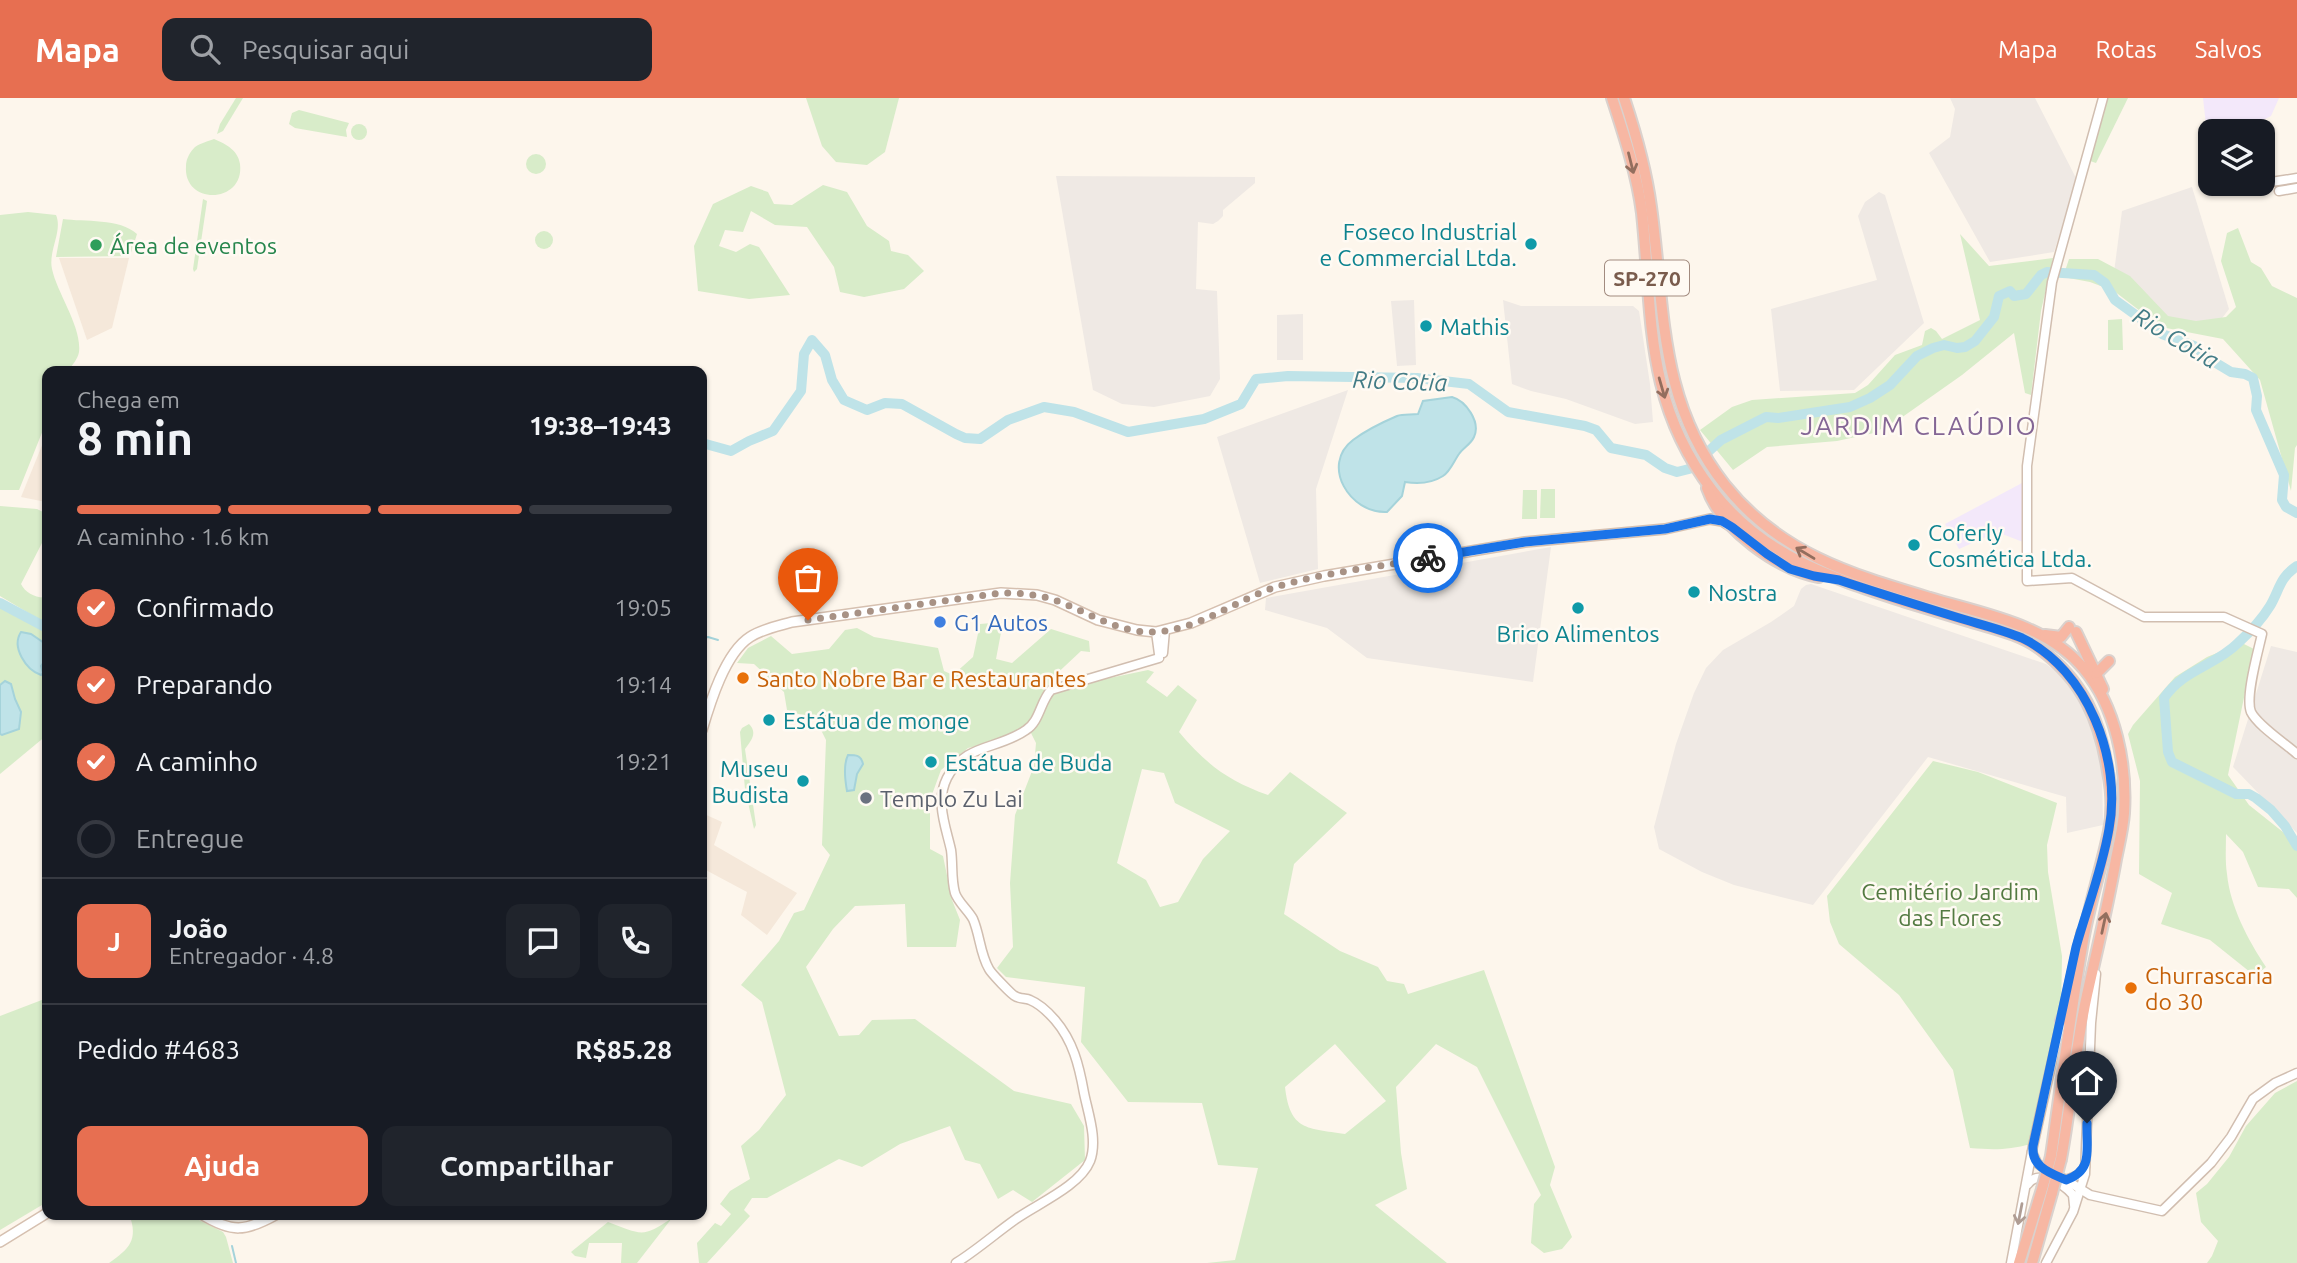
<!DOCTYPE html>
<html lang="pt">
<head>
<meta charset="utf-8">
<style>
	:root { --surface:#171b24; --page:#20242c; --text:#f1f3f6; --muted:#9ea1a6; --line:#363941; --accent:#e76f51 }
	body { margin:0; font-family:Ubuntu,sans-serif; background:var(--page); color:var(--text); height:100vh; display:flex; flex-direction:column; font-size:26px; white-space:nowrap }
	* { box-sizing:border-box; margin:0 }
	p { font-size:23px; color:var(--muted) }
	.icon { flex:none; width:38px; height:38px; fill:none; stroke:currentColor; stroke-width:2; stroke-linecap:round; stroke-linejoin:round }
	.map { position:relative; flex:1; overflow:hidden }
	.side { position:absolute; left:42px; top:268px; width:665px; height:854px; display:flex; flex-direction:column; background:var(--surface); border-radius:14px; box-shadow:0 2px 5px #0004 }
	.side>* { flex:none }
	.buttons { position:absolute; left:2198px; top:21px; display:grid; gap:14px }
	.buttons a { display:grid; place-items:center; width:77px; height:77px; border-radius:14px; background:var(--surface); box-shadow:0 2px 5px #0004; font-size:35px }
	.pin { position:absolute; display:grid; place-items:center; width:60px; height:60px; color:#fff; margin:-72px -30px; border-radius:50% 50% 50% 0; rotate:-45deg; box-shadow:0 0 7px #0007 }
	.pin .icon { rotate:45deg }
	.courier { position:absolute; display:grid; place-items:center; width:70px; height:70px; margin:-35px; border:5px solid #1a73e8; border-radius:50%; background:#fff; color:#222; box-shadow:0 2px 9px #0007 }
	.summary em { font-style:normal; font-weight:700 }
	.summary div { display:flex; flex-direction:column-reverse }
	.summary { display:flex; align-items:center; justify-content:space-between; height:119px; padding:0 35px }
	h1 { font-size:46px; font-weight:700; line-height:52px }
	.bar { display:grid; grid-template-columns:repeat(4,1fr); gap:10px 7px; align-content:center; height:84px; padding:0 35px }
	.bar i { height:9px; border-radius:5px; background:var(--line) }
	.bar .selected { background:var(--accent) }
	.bar p { grid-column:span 4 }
	.line { display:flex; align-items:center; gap:18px; padding:0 35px; border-top:2px solid var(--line) }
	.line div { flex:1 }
	.round { display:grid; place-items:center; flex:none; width:74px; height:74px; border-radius:14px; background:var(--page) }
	ol { padding:0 35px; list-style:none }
	li { display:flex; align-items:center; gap:21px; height:77px }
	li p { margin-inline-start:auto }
	li .icon { padding:7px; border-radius:50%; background:var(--accent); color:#fff; stroke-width:4 }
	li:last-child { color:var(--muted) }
	li i { width:38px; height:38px; border:4px solid var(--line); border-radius:50% }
	.cta { display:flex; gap:14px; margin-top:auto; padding:14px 35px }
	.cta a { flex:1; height:80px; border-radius:14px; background:var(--accent); color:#fff; font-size:28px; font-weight:700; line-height:80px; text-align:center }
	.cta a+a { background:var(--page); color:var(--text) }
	header { display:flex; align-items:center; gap:42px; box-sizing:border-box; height:98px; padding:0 35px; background:var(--accent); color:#fff }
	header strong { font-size:33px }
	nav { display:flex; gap:38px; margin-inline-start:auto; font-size:24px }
	.search { width:490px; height:63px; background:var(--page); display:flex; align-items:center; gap:18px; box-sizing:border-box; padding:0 24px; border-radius:14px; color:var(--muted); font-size:26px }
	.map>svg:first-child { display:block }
</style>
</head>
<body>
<header>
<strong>Mapa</strong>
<div class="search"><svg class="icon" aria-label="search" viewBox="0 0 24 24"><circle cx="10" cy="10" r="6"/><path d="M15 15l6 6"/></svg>Pesquisar aqui</div>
<nav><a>Mapa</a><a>Rotas</a><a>Salvos</a></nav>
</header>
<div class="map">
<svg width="2297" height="1165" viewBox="0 0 2297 1165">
	<rect width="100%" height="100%" fill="#fdf6ec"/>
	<g fill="#f5e8da">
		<polygon points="59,160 129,160 112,230 87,242"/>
		<polygon points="47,335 47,400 46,404 21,399"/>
		<polygon points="702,715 722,724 714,747 797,795 767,837 741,817 747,794 702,770"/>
	</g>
	<g fill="#efe9e4">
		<polygon points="1950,0 2035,0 2077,82 2054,154 1990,164 1929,55 1950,39 1955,11"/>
		<polygon points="1056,78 1255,79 1255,85 1223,112 1223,118 1218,123 1213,126 1198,124 1196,191 1217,193 1220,281 1210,298 1154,309 1122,306 1093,292"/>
		<polygon points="2192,89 2229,211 2216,228 2169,223 2113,182 2122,113"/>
		<polygon points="1879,94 1885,97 1924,225 1854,292 1780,293 1771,211 1877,182 1858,118 1865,104"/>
		<polygon points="1414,202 1416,267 1397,268 1391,203"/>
		<polygon points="1503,202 1521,208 1633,208 1639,213 1650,286 1653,324 1635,326 1566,301 1531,293 1512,286"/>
		<polygon points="1303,216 1303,262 1277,262 1277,217"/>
		<polygon points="1348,292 1316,391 1318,471 1260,485 1217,339"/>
		<polygon points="1551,449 1533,584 1367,560 1327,530 1265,512 1266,500"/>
		<polygon points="1811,486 2046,566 2057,574 2079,602 2095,636 2102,670 2103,727 2067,735 2066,699 1928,659 1813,807 1734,787 1702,774 1659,751 1654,729 1676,646 1694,595 1706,570 1723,552 1771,524 1794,508 1801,491 1806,487"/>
		<polygon points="2271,548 2297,554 2297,735 2233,669"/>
	</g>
	<g fill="#f3e8fa">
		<polygon points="2203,0 2279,0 2271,18 2243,32 2210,33 2210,36 2207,36"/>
		<polygon points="2022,385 2023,444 1997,434 1959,451 1945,426"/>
	</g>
	<g fill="#d8ecc9" fill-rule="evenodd">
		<polygon points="236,0 243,0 223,33 217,36 220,26"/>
		<polygon points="806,0 899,0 885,54 867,67 836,64 822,48"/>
		<polygon points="2108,0 2128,0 2096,65 2090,63"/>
		<polygon points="299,12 349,25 346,32 347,39 295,30 289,26 292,15"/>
		<circle cx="359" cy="34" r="8"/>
		<path d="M214 41C226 46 238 52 240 66 245 106 183 108 186 68 186 61 190 54 195 49 201 45 209 43 214 41Z"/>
		<circle cx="536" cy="66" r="10"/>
		<polygon points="823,87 847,94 867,128 889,143 891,153 908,157 924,173 904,191 864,199 840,194 834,169 807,129 775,127 751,113 743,134 725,132 719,148 736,154 750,146 759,149 790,197 749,201 698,193 694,148 713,106 751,88 768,94 774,106 792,107"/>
		<polygon points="203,101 207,103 206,110 197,171 194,174 193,171"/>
		<path d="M28 114 56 117C63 133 48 153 52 171 57 195 82 229 79 254 78 261 72 267 68 273H47V322L19 392H0V117Z"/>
		<path d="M63 121C84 124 120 120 137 136L130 158 56 159Z"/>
		<polygon points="2238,130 2251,164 2261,170 2272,188 2297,200 2297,347 2295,350 2291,393 2260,282 2223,241 2161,229 2114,193 2090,184 2063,179 2069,161 2098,161 2130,178 2168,218 2196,223 2226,219 2236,209 2221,163 2227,135"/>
		<circle cx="544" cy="142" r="9"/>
		<polygon points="1960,136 1989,168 2053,160 2041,213 2031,297 2025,295 2014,235 1962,277 1901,320 1874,335 1837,343 1767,349 1733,372 1700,332 1732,309 1752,302 1855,295 1868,287 1895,257 1922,247 1925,233 1931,230 1936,233 1942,241 1980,222"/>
		<polygon points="2122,221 2123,252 2108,252 2108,222"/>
		<polygon points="1541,391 1555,391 1555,420 1540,420"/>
		<polygon points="1523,392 1537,392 1537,421 1522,421"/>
		<path d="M0 408 37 411 47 416V428L43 443 21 486C25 495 38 501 47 499V526L0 498Z"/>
		<polygon points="0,508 47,534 47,637 0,676"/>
		<path d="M1003 524 996 561 1012 565 1051 531 1089 543 1090 554 1081 553 1049 583 1081 586 1148 572 1154 574 1146 584 1167 599 1178 587 1197 602 1179 634C1206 666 1228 683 1268 697L1290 674 1347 715 1294 766 1284 816 1340 853 1378 869 1387 883 1404 886 1408 896 1484 872 1555 1069 1550 1087 1572 1139 1562 1151 1544 1155 1531 1145 1534 1106 1541 1097 1477 969 1436 946 1396 989 1401 1055 1407 1091 1375 1107 1447 1165H1207L1235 1162 1258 1070 1218 1067 1202 1005 1128 1004 1081 944 1085 889 1006 879 997 870 1013 849 1010 785 1015 717 1034 668 1036 645 1031 635 968 650 941 672 930 702V751L943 758 952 802 960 822 956 849H907L905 806 855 808 833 831 806 869 839 938 859 937 872 922 915 921 1014 993 1071 1006 1084 1028 1085 1062 1032 1104 1013 1092 998 1101 980 1066 965 1062 950 1028 900 1046 862 1069 839 1061 767 1100H752L744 1112 750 1118 707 1165H699L697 1145 715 1125 721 1128 731 1116 720 1106 730 1093 750 1081 741 1048 759 1032 786 997 762 904 741 887 779 843 794 815 804 812 830 757 822 747 826 642 816 622 787 612 784 594 754 566 737 565 748 550 771 538 792 556 829 551 845 532 857 530 874 539 938 550 944 573 953 577 973 559 980 526ZM1142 671 1164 675 1175 705 1230 733 1203 761 1178 804 1160 809 1146 782 1117 765ZM1335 946 1386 1003 1345 1036C1307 1030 1290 1033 1285 989Z"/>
		<path d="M2242 545 2254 551 2228 677 2249 707 2297 745V800L2289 791 2258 789 2243 754 2226 736C2226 749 2225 763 2227 776 2230 808 2248 842 2266 869L2255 878 2210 842 2161 826 2172 795 2139 776 2140 683 2128 636 2133 627 2175 579 2207 559Z"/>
		<path d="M749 626C758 635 751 643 745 651L756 727 754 731 745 691 740 634 742 630Z"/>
		<path d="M1933 663 1978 674 2057 705 2047 747 2048 774 2062 858 2061 917 2031 1046C2008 1052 1994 1052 1970 1050L1953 972 1899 897 1839 846 1830 824 1827 798Z"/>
		<polygon points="47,900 47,1104 0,1132 0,918"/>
		<polygon points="2297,983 2297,1165 2207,1165 2212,1158 2218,1143 2201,1124 2196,1095 2207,1086 2229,1059 2246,1028 2275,995"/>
		<path d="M129 1116 189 1117 223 1134 226 1139 233 1165H109C129 1151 139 1142 129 1116Z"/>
		<path d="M672 1120 637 1165H621L622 1145H589L586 1160 575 1158 571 1154 608 1124C641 1136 642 1141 672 1120Z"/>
	</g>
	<g fill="#bfe3e8" stroke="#a5d3da" stroke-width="2">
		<path d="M1452 299C1466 303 1481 324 1474 339 1471 346 1463 350 1459 356 1454 363 1450 374 1443 378 1432 385 1417 386 1405 384L1402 398 1387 414C1350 416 1320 367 1353 342 1365 333 1383 324 1397 318 1403 316 1411 317 1418 316L1423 303Z"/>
		<path d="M21 534 31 536 47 547V560L41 568 43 575 41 577C26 572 11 549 21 534Z"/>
		<polygon points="5,583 11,586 15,601 21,614 19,631 2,637 0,636 0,587"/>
		<path d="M848 657C856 657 861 657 863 666L857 676 854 692 847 693C845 682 843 667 848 657Z"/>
	</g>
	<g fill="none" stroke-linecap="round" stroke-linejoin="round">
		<g stroke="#a5d3da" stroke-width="2">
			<polyline points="702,540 708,539 718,542"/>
			<polyline points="232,1148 236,1165"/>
		</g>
		<g stroke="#bfe3e8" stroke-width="10">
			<polyline points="702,345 731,353 749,343 773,333 801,293 804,256 812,242 825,257 832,282 844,302 867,312 885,305 902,306 956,336 965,340 980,341 1008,322 1044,309 1074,314 1128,334 1204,321 1241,306 1256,281 1288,278 1417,280 1469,286 1508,314 1585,328 1596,332 1611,350 1646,357 1665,370 1677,374 1689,371 1721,342 1766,319 1778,320 1850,309 1870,300 1890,287 1917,258 1933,250 1944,247 1957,250 1965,249 1975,243 1994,219 1999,198 2010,193 2014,198 2026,196 2041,177 2047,174 2094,177 2105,185 2115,202 2162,236 2194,248 2211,262 2231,274 2245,276 2253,280 2257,298 2256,312 2284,377 2282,402 2286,409 2297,415"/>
			<path d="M2297 468C2279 480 2280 491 2270 508 2262 521 2250 534 2238 545 2215 568 2184 571 2164 600L2168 654 2172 664 2236 696H2249L2256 700 2271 712 2285 728 2297 748"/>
			<polyline points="0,505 47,530"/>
		</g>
		<defs>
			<g id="tertiary">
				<path d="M2103 0 2052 184 2027 368V483L2072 480 2144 519H2224L2262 536C2258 554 2245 599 2251 614 2258 628 2285 645 2297 656"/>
				<polyline points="2271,84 2297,80"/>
				<polyline points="2279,93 2297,90"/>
				<polyline points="1156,534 1159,556"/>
				<polyline points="1163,555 1165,532"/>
				<polyline points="2032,1054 2037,1065 2050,1075"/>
				<polyline points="2062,1080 2066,1082 2079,1077 2085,1069"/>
				<polyline points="2066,1082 2090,1097 2162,1113 2211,1065 2231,1039 2253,1001 2275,985 2297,975"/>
				<path d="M2028 1086C2038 1071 2064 1086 2073 1097L2074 1107"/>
				<path d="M956 1165C977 1152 996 1135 1016 1121 1037 1106 1080 1088 1090 1063 1098 1042 1088 1015 1084 995 1079 967 1073 943 1055 922 1048 914 1040 906 1030 902 1026 900 1019 901 1015 898 1012 897 991 875 989 871 980 856 980 837 973 821 968 812 958 804 955 795 951 781 953 766 951 752 946 729 935 704 947 680 965 645 998 652 1026 632 1040 623 1040 604 1051 592L1159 560"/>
				<polyline points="2011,1165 2033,1048 2081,834"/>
				<polyline points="2046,1165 2073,1114 2085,1076 2091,925 2096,876"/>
			</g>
			<g id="secondary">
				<path d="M702 632C710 605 725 555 750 539 762 531 778 528 792 524L1001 495 1037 497 1055 502 1098 522 1137 532 1156 534 1191 525 1275 489 1324 478 1525 444 1665 431 1710 421 1722 423 1730 428"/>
				<path d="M201 1116C232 1135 245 1134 277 1116"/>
				<polyline points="0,1144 47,1115"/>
			</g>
			<g id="motorway">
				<path d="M1612 0C1624 37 1637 76 1642 115 1653 219 1644 303 1712 392 1761 457 1829 479 1903 503 1926 510 1949 517 1972 524 1995 531 2020 536 2040 551 2083 583 2100 622 2108 674 2112 694 2113 713 2109 733 2101 772 2088 809 2082 849 2070 918 2061 988 2051 1058"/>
				<path d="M1624 0C1636 36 1646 71 1651 109 1665 209 1658 303 1725 387 1779 455 1850 476 1930 500 1983 516 2047 526 2084 571 2116 609 2127 667 2124 715 2123 730 2119 746 2116 761 2108 807 2097 852 2087 897 2075 951 2071 1007 2061 1061"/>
				<path d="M1707 390C1721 431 1777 471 1819 479"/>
				<polyline points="2076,534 2103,591"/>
				<polyline points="2045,537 2061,539 2069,529"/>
				<polyline points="2097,575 2109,563"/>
				<polyline points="2061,923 2070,905"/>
				<polyline points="2019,1165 2042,1091"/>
				<polyline points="2032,1165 2052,1095"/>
			</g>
		</defs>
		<use href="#tertiary" stroke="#d1beb0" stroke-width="11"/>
		<use href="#secondary" stroke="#d6c0b0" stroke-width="12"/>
		<use href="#motorway" stroke="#dad1cd" stroke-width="14"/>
		<use href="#tertiary" stroke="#fff" stroke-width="8"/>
		<use href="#secondary" stroke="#fff" stroke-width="9"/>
		<use href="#motorway" stroke="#f7b7a3" stroke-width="10"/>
		<defs>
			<g id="motorway-bridge">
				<polyline points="2042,1091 2051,1058"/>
				<polyline points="2052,1095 2061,1061"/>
			</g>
		</defs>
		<use href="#motorway-bridge" stroke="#dad1cd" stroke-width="14" stroke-linecap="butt"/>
		<use href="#motorway-bridge" stroke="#f7b7a3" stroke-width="10"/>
	</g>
	<defs><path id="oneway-shaft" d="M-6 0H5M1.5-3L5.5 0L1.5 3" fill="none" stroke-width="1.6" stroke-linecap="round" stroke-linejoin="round" transform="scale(1.75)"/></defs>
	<g stroke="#936e5e">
		<use href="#oneway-shaft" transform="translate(1631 65) rotate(76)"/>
		<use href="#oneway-shaft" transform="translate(1662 290) rotate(74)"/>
		<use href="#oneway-shaft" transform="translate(1805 455) rotate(-149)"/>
		<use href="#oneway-shaft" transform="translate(2104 825) rotate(-78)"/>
	</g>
	<use stroke="#af9d94" href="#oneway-shaft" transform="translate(2020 1116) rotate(101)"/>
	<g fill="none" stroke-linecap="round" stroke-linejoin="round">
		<path stroke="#a89285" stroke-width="7" stroke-dasharray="0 12.6" d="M808 522 1001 495C1019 495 1037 496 1054 502 1087 513 1119 536 1155 534 1198 532 1236 502 1276 489 1325 474 1378 469 1428 460"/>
		<path stroke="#1a73e8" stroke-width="9" d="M1428 460 1525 444 1665 431 1710 421 1722 423 1732 429 1767 456 1790 471 1814 478 1839 482C1878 495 1917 507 1956 519 1978 526 2001 531 2022 540 2088 572 2122 662 2109 731 2102 772 2087 810 2076 849L2033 1048C2031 1069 2050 1075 2066 1082 2094 1072 2086 1051 2087 1025"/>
	</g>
	<g fill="#0f9aa8" stroke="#fffaf3" stroke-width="2.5">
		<circle cx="1531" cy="146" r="7"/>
		<circle cx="1426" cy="228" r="7"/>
		<circle cx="1914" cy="447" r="7"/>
		<circle cx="1694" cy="494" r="7"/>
		<circle cx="1578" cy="510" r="7"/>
		<circle cx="769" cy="622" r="7"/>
		<circle cx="931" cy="664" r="7"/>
		<circle cx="803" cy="683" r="7"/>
	</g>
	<circle fill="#2e9e5b" stroke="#fffaf3" stroke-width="2.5" cx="96" cy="147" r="7"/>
	<circle fill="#3f7fe0" stroke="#fffaf3" stroke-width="2.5" cx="940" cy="524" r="7"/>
	<g fill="#e8710a" stroke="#fffaf3" stroke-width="2.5">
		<circle cx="743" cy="580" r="7"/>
		<circle cx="2131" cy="890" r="7"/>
	</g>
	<circle fill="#6b7280" stroke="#fffaf3" stroke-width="2.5" cx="866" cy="700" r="7"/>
	<g text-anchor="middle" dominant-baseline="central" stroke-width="5" stroke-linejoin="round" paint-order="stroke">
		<rect fill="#fffaf3" stroke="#a28b7f" stroke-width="2" x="1605" y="162.5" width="84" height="35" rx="5"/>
		<g font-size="21" font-weight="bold" fill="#7a5c4d">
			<text x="1647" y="180">SP-270</text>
		</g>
		<g font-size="23" fill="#0d838f" stroke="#fffaf3" text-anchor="start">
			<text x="1517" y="133" text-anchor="end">Foseco Industrial<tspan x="1517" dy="26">e Commercial Ltda.</tspan></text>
			<text x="1440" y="228">Mathis</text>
			<text x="1928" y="434">Coferly<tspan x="1928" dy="26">Cosmética Ltda.</tspan></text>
			<text x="1708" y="494">Nostra</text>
			<text x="1578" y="535" text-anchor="middle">Brico Alimentos</text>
			<text x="783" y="622">Estátua de monge</text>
			<text x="945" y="664">Estátua de Buda</text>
			<text x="789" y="670" text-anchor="end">Museu<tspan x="789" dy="26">Budista</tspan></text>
		</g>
		<g font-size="23" fill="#27864d" stroke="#fffaf3" text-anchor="start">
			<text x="110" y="147">Área de eventos</text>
		</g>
		<g font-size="23" fill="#366cbe" stroke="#fffaf3" text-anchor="start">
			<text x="954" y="524">G1 Autos</text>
		</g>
		<g font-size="23" fill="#c56008" stroke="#fffaf3" text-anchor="start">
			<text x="757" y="580">Santo Nobre Bar e Restaurantes</text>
			<text x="2145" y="877">Churrascaria<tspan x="2145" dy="26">do 30</tspan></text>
		</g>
		<g font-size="23" fill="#5b616d" stroke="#fffaf3" text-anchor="start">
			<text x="880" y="700">Templo Zu Lai</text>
		</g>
		<g font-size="23" fill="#537a41" stroke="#fffaf3">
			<text x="1950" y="793">Cemitério Jardim<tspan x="1950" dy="26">das Flores</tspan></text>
		</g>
		<g font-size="24" font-style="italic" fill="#437c86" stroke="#fffaf3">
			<text transform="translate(2176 240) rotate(31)">Rio Cotia</text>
			<text transform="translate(1400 283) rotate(2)">Rio Cotia</text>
		</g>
		<g font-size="26" letter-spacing="2" fill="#846695" stroke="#fffaf3">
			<text x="1919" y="327">JARDIM CLAÚDIO</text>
		</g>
	</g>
</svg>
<div class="buttons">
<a><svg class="icon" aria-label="layers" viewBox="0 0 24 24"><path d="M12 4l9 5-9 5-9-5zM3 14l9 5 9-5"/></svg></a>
</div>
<div class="pin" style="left:808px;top:522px;background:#ea580c"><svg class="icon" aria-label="bag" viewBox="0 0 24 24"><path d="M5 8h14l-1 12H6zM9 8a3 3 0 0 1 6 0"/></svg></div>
<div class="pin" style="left:2087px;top:1025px;background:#1f2937"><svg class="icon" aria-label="home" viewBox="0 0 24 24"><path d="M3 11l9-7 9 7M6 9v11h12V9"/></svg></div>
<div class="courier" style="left:1428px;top:460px"><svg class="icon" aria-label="bike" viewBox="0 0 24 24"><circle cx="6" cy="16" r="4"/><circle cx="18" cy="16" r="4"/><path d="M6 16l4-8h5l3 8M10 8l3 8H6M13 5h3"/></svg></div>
<section class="side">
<div class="summary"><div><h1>8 min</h1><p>Chega em</p></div><em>19:38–19:43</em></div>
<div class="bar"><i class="selected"></i><i class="selected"></i><i class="selected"></i><i></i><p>A caminho · 1.6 km</p></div>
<ol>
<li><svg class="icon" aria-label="check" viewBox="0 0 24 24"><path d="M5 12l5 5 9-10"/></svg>Confirmado<p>19:05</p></li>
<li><svg class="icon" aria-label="check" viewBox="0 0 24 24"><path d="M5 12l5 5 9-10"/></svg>Preparando<p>19:14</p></li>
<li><svg class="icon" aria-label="check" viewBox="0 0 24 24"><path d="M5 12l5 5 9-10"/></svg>A caminho<p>19:21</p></li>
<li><i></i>Entregue</li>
</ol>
<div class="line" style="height:126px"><b class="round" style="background:var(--accent);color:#fff">J</b><div><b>João</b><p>Entregador · 4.8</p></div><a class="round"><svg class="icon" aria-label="chat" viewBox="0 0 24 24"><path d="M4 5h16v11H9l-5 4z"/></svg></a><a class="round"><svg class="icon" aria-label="phone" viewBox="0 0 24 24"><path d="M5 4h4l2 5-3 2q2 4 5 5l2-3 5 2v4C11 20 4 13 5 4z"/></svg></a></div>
<div class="line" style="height:91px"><div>Pedido #4683</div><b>R$85.28</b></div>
<div class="cta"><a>Ajuda</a><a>Compartilhar</a></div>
</section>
</div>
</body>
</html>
